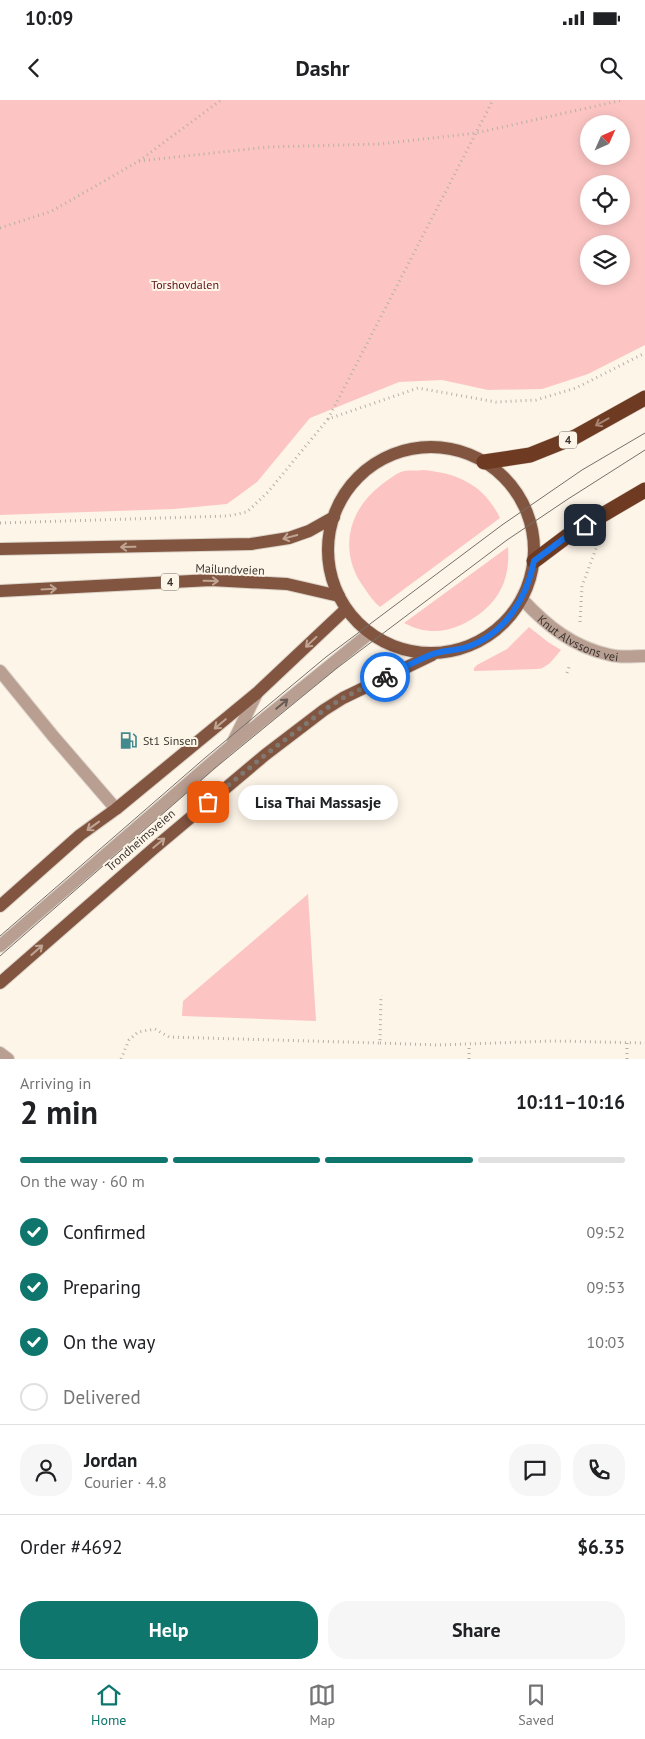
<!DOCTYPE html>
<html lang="en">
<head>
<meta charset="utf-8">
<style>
	:root { --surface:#fff; --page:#f6f6f6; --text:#202124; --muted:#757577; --line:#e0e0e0; --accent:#0f766e }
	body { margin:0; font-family:"PT Sans",sans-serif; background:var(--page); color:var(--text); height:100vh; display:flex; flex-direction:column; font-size:19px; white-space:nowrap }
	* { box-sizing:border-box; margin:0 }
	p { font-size:16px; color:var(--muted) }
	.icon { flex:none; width:28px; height:28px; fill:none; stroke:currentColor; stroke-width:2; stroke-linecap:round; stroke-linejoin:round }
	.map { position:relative; height:959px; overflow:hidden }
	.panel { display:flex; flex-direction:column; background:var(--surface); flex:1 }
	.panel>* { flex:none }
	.needle { width:32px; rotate:45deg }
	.controls { position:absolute; left:580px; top:15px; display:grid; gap:10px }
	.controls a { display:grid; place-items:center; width:50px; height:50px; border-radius:50%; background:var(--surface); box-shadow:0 2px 12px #0003; font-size:25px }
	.pin { position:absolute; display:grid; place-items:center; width:42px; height:42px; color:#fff; margin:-21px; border-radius:10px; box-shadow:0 2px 8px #0006 }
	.courier { position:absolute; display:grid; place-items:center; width:50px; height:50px; margin:-25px; border:4px solid #1a73e8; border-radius:50%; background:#fff; color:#222; box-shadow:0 1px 6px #0007 }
	.bubble { position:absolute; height:35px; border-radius:18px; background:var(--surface); box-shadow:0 2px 12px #0003; font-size:16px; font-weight:800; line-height:35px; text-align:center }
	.overview em { font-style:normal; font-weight:800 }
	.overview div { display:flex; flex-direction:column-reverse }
	.overview { display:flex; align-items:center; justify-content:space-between; height:85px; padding:0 20px }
	h1 { font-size:32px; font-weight:800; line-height:38px }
	.bar { display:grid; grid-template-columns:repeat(4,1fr); gap:8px 5px; align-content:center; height:60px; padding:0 20px }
	.bar i { height:6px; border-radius:4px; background:var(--line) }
	.bar .active { background:var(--accent) }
	.bar p { grid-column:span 4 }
	.line { display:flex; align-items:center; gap:12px; padding:0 20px; border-top:1px solid var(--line) }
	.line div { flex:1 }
	.round { display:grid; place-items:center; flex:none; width:52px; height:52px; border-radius:20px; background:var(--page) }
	ol { padding:0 20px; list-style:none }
	li { display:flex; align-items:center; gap:15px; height:55px }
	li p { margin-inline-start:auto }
	li .icon { padding:5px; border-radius:50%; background:var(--accent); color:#fff; stroke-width:4 }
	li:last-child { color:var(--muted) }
	li i { width:28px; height:28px; border:2px solid var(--line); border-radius:50% }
	.button { display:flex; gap:10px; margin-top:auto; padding:10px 20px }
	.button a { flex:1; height:58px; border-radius:20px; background:var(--accent); color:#fff; font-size:20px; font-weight:800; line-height:58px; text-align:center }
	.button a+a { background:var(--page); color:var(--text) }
	.status { display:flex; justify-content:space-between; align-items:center; height:35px; padding:0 25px; background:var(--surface); direction:ltr }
	.status svg { height:14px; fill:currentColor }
	header { display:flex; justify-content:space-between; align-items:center; height:65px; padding:0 20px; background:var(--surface); font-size:22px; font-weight:800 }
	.tab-bar { display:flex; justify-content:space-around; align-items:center; height:70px; border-top:1px solid var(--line); background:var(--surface); font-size:14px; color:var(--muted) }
	.tab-bar a { display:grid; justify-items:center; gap:2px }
	.tab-bar .active { color:var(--accent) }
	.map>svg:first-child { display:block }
</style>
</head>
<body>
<div class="status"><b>10:09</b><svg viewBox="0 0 49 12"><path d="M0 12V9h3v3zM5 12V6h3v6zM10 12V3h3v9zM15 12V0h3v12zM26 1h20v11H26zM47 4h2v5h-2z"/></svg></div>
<header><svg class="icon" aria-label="back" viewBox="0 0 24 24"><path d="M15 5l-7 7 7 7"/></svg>Dashr<svg class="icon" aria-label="search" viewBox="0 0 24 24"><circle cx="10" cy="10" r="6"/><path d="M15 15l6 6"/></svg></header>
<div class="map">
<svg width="645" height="959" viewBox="0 0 645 959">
	<rect width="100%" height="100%" fill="#fef5e9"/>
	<g fill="#fcc5c3" fill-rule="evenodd">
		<path d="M0 0H645V245L588 274 542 289 488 290 442 280 399 282 310 318 257 382 227 404 174 409 0 415ZM589 24H621V56H589ZM589 84H621V116H589ZM589 144H621V176H589Z"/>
		<path d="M423 370C458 373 484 385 500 418L380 507C374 502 369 495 365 489 338 454 347 411 381 385 388 380 396 373 404 371 410 370 417 371 423 370Z"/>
		<path d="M508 447C511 485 494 509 461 525 448 531 433 533 419 529 414 528 409 525 404 523Z"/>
		<path d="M529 527 548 542 561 550C555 557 548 568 538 569L474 571V568L477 565 507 549Z"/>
		<polygon points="308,794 316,921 182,916 183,901"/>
	</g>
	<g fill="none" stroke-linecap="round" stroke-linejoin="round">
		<defs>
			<g id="lane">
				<polyline points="233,642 257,593"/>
				<polyline points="0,846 231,646 370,533"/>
			</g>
			<g id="street">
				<path id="s1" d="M522 499C547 526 573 547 610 555 621 558 634 556 645 556"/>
				<polyline points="0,571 53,636 116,709"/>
				<polyline points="0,953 8,959"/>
			</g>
			<g id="primary">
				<circle cx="431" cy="450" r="103"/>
				<polyline points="0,449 251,444 289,438 309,431 334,417"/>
				<polyline points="0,491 211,480 287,484 339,496"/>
				<polyline points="0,806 80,735 116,709 257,593 346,509"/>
				<polyline points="0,883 152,750 265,655 324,610 343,598 432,555"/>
			</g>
			<g id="highway">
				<polyline points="484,362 530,355 575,337 645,298"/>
				<polyline points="534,461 570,434 645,390"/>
			</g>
		</defs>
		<use href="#lane" stroke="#dbd3c8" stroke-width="14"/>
		<use href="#street" stroke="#dbd3c8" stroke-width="14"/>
		<use href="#primary" stroke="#dbd3c8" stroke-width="14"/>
		<use href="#highway" stroke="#dbd3c8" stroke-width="16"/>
		<g stroke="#b7b0a6" stroke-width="3" stroke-dasharray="1 4" stroke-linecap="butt">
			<polyline points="139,61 268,47 380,44 476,33 623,0"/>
			<polyline points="0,128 52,111 139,61 221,0"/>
			<polyline points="328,319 493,0"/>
			<polyline points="0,423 228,416 247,412 268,392 328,319 418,288 496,302 536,300 576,288 645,253"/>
			<polyline points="580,522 582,486 597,446"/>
			<polyline points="567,573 570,564"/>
			<polyline points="380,943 437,945 554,941 645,943"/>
			<polyline points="627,943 627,959"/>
			<polyline points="121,959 129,940 138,932 155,929 169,937 380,943 381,895"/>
			<polyline points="469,959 469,944"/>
		</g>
		<use href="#lane" stroke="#b99e92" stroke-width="12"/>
		<use href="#street" stroke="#b99e92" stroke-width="12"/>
		<use href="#primary" stroke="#825540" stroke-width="12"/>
		<use href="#highway" stroke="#6e3b22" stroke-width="15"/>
		<g stroke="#757068" stroke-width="1">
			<polyline points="0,836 206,657 326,557 502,425 582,370 645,333"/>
			<polyline points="0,856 215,668 337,568 507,440 568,399 645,350"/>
		</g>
	</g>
	<defs><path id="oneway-shaft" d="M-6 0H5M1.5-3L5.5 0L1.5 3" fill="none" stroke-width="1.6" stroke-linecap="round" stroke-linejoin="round" transform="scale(1.25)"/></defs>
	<use stroke="#a88572" href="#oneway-shaft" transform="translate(602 322) rotate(151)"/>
	<g stroke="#c0a594">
		<use href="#oneway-shaft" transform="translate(290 437) rotate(165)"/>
		<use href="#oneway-shaft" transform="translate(128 447) rotate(179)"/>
		<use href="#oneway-shaft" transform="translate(211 481) rotate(1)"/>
		<use href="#oneway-shaft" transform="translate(49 489) rotate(-3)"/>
		<use href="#oneway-shaft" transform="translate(311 542) rotate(137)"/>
		<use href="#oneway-shaft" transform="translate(220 624) rotate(140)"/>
		<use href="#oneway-shaft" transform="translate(93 726) rotate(144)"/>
		<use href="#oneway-shaft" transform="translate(159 743) rotate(-40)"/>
		<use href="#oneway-shaft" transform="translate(37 850) rotate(-41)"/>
	</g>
	<use stroke="#665a52" href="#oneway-shaft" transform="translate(282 604) rotate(-40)"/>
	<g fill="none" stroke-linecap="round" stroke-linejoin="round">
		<polyline stroke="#7f7971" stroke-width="5" stroke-dasharray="0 9" points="208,702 265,655 324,610 343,598 385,577"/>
		<path stroke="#1a73e8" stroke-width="6" d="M385 577C401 569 417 560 433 554 444 550 456 551 467 547 505 534 527 498 534 461L570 434 585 425"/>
	</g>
	<defs>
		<symbol id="fuel-bare" viewBox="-9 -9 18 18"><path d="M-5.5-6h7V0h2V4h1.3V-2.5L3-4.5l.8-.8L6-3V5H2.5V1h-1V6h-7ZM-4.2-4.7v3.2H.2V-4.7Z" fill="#438a8f" stroke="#fef5e9" stroke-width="2.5" paint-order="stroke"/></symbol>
	</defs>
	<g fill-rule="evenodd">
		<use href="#fuel-bare" x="116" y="628" width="25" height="25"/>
	</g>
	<g text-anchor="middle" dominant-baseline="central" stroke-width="4" stroke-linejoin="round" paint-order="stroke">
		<g fill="#fef5e9" stroke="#756f68" stroke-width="1">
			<rect x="559" y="331.5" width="18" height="17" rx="4"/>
			<rect x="161" y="473.5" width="18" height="17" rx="4"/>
		</g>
		<g font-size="11" font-weight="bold" fill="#3a3630">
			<text x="568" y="340">4</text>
			<text x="170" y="482">4</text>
		</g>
		<g font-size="12" fill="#5e0f18" stroke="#fef5e9">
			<text x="185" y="184">Torshovdalen</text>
		</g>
		<g font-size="12" fill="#3a3630" stroke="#fef5e9">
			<text transform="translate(230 469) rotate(2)">Mailundveien</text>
			<text stroke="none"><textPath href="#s1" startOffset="70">Knut Alvssons vei</textPath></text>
			<text transform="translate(140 740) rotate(-41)">Trondheimsveien</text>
		</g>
		<g font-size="12" fill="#3a3630" stroke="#fef5e9" text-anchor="start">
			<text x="143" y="640">St1 Sinsen</text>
		</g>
	</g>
</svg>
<div class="controls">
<a><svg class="needle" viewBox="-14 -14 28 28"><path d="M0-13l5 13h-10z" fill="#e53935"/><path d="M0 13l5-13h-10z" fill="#757577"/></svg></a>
<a><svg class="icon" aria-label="locate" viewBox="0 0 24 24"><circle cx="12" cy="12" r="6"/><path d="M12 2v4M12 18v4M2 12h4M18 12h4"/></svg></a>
<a><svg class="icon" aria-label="layers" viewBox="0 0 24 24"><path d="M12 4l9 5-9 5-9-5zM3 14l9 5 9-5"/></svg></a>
</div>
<div class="pin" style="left:208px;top:702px;background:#ea580c"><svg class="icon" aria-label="bag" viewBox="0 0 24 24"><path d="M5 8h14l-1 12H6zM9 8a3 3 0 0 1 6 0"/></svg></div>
<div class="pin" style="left:585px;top:425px;background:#1f2937"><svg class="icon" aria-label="home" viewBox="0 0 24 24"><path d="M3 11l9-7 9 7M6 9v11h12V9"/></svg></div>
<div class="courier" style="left:385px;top:577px"><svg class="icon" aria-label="bike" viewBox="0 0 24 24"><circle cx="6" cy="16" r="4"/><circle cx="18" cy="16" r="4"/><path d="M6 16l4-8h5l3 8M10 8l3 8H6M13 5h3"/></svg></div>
<div class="bubble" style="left:238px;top:685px;width:160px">Lisa Thai Massasje</div>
</div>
<section class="panel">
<div class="overview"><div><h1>2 min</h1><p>Arriving in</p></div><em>10:11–10:16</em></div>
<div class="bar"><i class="active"></i><i class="active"></i><i class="active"></i><i></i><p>On the way · 60 m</p></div>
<ol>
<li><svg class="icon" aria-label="check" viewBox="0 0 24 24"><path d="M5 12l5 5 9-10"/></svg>Confirmed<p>09:52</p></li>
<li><svg class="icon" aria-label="check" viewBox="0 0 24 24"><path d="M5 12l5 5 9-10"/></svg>Preparing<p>09:53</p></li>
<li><svg class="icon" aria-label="check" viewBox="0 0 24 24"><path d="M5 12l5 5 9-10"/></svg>On the way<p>10:03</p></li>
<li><i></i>Delivered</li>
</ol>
<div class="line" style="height:90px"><a class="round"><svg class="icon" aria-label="person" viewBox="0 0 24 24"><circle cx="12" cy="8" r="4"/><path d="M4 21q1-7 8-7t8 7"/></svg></a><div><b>Jordan</b><p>Courier · 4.8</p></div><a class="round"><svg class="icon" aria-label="chat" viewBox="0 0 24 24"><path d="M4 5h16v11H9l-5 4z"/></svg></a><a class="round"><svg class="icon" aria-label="phone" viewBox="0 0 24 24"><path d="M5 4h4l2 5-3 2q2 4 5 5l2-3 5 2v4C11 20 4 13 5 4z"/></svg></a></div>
<div class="line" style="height:65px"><div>Order #4692</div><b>$6.35</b></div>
<div class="button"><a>Help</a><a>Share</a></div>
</section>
<nav class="tab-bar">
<a class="active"><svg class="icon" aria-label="home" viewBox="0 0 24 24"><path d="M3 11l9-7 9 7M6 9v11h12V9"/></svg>Home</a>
<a><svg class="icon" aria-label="map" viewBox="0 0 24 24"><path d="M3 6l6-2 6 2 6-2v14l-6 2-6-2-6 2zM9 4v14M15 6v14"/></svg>Map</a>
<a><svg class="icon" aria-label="saved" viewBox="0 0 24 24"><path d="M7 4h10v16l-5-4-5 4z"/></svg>Saved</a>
</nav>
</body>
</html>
